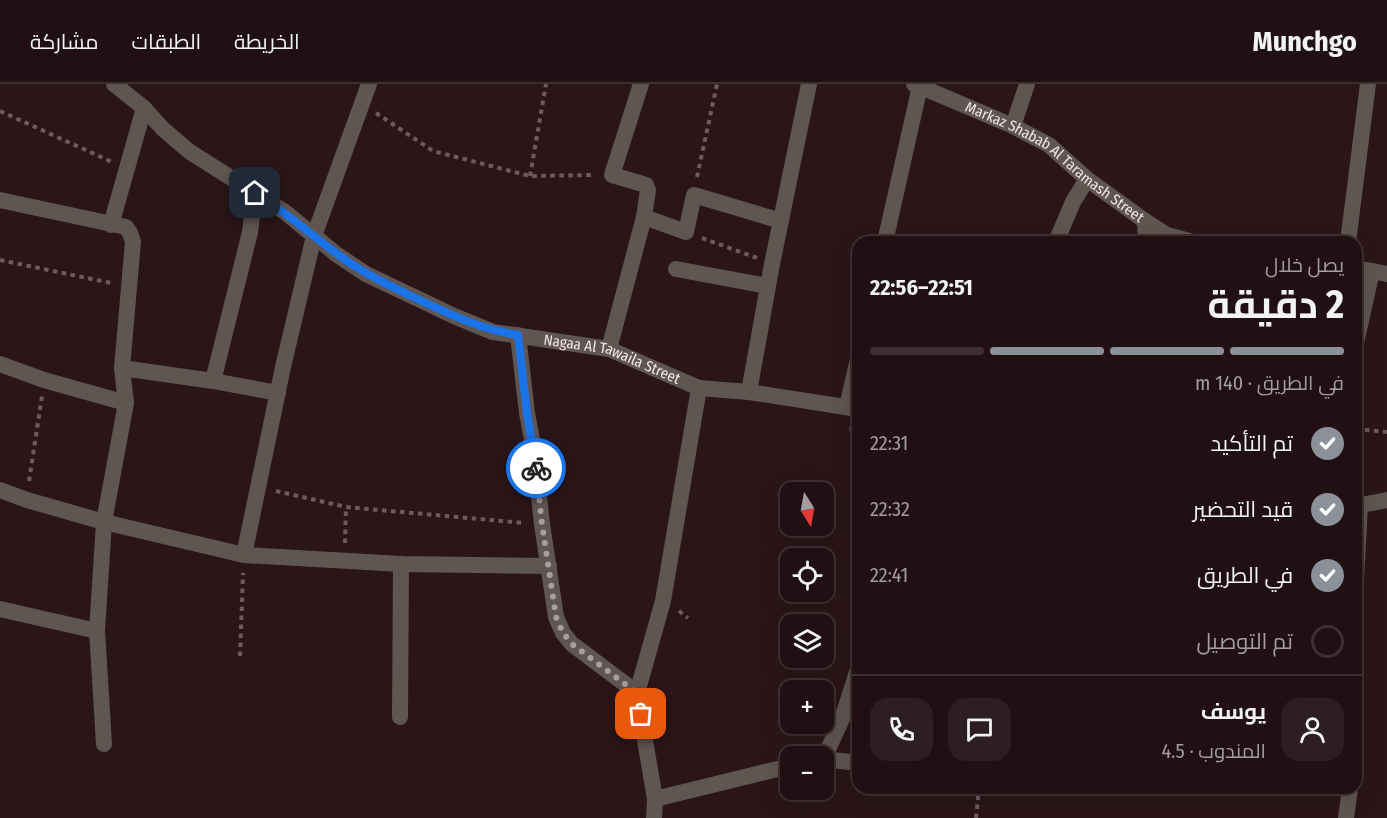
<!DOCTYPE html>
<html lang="ar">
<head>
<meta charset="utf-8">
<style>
	:root { --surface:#201013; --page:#2d1e21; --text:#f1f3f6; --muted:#a29da0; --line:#3d3033; --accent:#8c9099 }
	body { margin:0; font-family:"Fira Sans Condensed",Cairo,sans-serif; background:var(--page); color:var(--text); direction:rtl; height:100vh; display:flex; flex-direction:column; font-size:22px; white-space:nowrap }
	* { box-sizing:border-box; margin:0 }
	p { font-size:20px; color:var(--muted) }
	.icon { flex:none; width:33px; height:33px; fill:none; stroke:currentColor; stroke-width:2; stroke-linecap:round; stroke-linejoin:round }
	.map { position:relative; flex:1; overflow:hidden; direction:ltr }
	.sheet { position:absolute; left:852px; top:152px; width:510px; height:558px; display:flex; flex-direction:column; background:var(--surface); border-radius:18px; box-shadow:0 6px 24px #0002,0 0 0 2px var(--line); direction:rtl }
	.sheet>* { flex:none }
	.needle { width:39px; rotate:169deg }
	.buttons { position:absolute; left:780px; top:398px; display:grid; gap:12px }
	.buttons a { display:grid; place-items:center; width:54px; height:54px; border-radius:12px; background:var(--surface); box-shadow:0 6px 24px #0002,0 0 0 2px var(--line); font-size:30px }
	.pin { position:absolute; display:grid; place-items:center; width:51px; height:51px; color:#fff; margin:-26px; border-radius:12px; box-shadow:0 3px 9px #0006 }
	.courier { position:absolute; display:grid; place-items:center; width:60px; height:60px; margin:-30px; border:4px solid #1a73e8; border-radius:50%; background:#fff; color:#222; box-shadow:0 2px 8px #0007 }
	.overview em { font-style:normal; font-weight:700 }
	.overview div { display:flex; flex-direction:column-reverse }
	.overview { display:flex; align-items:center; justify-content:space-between; height:102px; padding:0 18px }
	h1 { font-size:39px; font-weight:700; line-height:45px }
	.bar { display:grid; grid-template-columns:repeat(4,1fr); gap:9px 6px; align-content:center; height:72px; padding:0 18px }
	.bar i { height:8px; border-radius:4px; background:var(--line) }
	.bar .current { background:var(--accent) }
	.bar p { grid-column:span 4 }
	.line { display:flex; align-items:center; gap:15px; padding:0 18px; border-top:2px solid var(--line) }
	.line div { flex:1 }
	.round { display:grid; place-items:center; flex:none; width:63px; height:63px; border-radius:18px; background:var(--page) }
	ol { padding:0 18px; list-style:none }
	li { display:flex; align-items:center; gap:18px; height:66px }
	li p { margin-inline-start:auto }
	li .icon { padding:6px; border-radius:50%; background:var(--accent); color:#fff; stroke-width:4 }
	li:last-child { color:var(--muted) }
	li i { width:33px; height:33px; border:3px solid var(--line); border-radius:50% }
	header { display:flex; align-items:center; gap:36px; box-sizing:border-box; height:84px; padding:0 30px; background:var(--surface); border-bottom:2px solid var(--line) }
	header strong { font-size:28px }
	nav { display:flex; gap:33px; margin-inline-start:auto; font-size:21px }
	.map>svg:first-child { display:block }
</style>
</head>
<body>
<header>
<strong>Munchgo</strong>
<nav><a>الخريطة</a><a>الطبقات</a><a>مشاركة</a></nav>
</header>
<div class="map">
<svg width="1387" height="734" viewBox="0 0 1387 734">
	<rect width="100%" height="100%" fill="#2a1619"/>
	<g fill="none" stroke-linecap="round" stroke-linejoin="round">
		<g stroke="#6d5b5e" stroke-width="4" stroke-dasharray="4.5 4.5" stroke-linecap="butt">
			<polyline points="0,27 112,78"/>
			<polyline points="376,29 433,67 530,92 594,91"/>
			<polyline points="530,92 546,0"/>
			<polyline points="697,93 717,0"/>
			<polyline points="702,154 757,174"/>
			<polyline points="0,176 111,199"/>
			<polyline points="851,343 858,387"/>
			<polyline points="1356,345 1387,348"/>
			<polyline points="29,397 42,312"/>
			<polyline points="276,407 346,423 524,439"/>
			<polyline points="345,459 346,423"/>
			<polyline points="679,527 688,534"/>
			<polyline points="240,572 243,489"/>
			<polyline points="976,734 979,704"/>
		</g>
		<g stroke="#5f5551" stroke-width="16">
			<path id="s1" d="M114 0 144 24 163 45 190 68 285 128 336 170 366 190 454 232 493 248 609 265 699 304 749 308 858 325"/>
			<polyline points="641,0 612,91 646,101 648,106 644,133 686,148 694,111 781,137"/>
			<path id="s2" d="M914 0 1013 42 1049 61 1087 95 1145 137 1167 151 1193 158"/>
			<polyline points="1013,42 1027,0"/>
			<polyline points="0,116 126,143 130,149 133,158 122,284 126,319 104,438 97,547 104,660"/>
			<polyline points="1145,137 1146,158"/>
			<polyline points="111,141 144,24"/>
			<polyline points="885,158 920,2"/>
			<polyline points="1056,158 1073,118 1087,95"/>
			<polyline points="1348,158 1368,0"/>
			<polyline points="1356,184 1387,190"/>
			<polyline points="676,185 768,202"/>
			<polyline points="518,251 527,329 534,366 542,440 556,533 563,549 572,560 637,609"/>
			<polyline points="1356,259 1372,187"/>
			<polyline points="609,265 644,133"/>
			<polyline points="0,280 44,296 126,319"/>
			<polyline points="122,284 213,297 250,148 255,109"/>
			<polyline points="213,297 278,309"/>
			<polyline points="749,308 772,180 809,0"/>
			<polyline points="847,322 858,275"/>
			<polyline points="0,406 27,416 104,438 244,471 401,480 549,482"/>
			<polyline points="1356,422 1387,416"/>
			<polyline points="244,471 283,283 314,152 369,0"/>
			<polyline points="1356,496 1360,421"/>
			<polyline points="0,525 97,547"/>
			<polyline points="400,633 401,480"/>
			<polyline points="824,674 842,635 858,585"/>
			<polyline points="824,675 858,679"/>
			<polyline points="655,715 790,682"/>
			<polyline points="654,734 655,715 637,609 663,517 699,304"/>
			<polyline points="1346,734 1350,704"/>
		</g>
	</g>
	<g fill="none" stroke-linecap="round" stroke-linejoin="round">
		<polyline stroke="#ad9c9e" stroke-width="6" stroke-dasharray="0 10.8" points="536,384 542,440 556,533 563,549 572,560 637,609 641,630"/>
		<path stroke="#1a73e8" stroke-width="8" d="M255 109C284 127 309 149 336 169 359 187 385 199 411 212 447 229 479 245 518 251L527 329 536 384"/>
	</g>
	<g text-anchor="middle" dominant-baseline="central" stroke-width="4.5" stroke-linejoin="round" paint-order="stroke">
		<g font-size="15" fill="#f3e4e6" stroke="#200d10">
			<text stroke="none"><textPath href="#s2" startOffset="162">Markaz Shabab Al Taramash Street</textPath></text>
			<text stroke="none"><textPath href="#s1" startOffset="579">Nagaa Al Tawaila Street</textPath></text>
		</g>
	</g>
</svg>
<div class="buttons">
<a><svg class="needle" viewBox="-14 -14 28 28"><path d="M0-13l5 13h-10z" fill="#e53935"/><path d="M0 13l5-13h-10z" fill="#a29da0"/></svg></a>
<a><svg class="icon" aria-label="locate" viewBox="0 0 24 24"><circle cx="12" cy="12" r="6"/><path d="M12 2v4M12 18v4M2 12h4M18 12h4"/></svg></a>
<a><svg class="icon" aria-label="layers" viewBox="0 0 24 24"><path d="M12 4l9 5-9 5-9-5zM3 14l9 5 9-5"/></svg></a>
<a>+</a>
<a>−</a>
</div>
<div class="pin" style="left:641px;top:630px;background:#ea580c"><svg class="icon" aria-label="bag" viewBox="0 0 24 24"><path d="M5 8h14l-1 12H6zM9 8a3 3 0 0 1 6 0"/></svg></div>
<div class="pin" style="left:255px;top:109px;background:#1f2937"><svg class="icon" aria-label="home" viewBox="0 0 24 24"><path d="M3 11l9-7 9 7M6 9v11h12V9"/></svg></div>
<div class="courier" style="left:536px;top:384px"><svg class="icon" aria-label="bike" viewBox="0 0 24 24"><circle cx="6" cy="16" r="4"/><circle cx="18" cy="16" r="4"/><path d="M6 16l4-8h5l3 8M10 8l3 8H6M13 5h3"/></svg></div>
<section class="sheet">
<div class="overview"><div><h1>2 دقيقة</h1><p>يصل خلال</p></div><em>22:51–22:56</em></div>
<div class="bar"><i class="current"></i><i class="current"></i><i class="current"></i><i></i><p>في الطريق · 140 m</p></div>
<ol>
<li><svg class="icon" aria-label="check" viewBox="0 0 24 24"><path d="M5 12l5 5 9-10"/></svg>تم التأكيد<p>22:31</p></li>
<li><svg class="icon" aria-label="check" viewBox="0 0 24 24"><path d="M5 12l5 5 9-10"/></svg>قيد التحضير<p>22:32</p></li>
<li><svg class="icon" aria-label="check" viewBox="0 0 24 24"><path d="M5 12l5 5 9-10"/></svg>في الطريق<p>22:41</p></li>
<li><i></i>تم التوصيل</li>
</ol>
<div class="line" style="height:108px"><a class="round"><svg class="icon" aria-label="person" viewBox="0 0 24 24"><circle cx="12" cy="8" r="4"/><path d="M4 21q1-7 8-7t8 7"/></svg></a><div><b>يوسف</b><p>المندوب · 4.5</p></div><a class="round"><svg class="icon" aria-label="chat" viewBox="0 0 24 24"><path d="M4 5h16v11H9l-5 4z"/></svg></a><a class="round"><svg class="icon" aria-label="phone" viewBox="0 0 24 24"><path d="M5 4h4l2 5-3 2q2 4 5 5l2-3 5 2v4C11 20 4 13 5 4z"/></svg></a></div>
</section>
</div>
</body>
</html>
